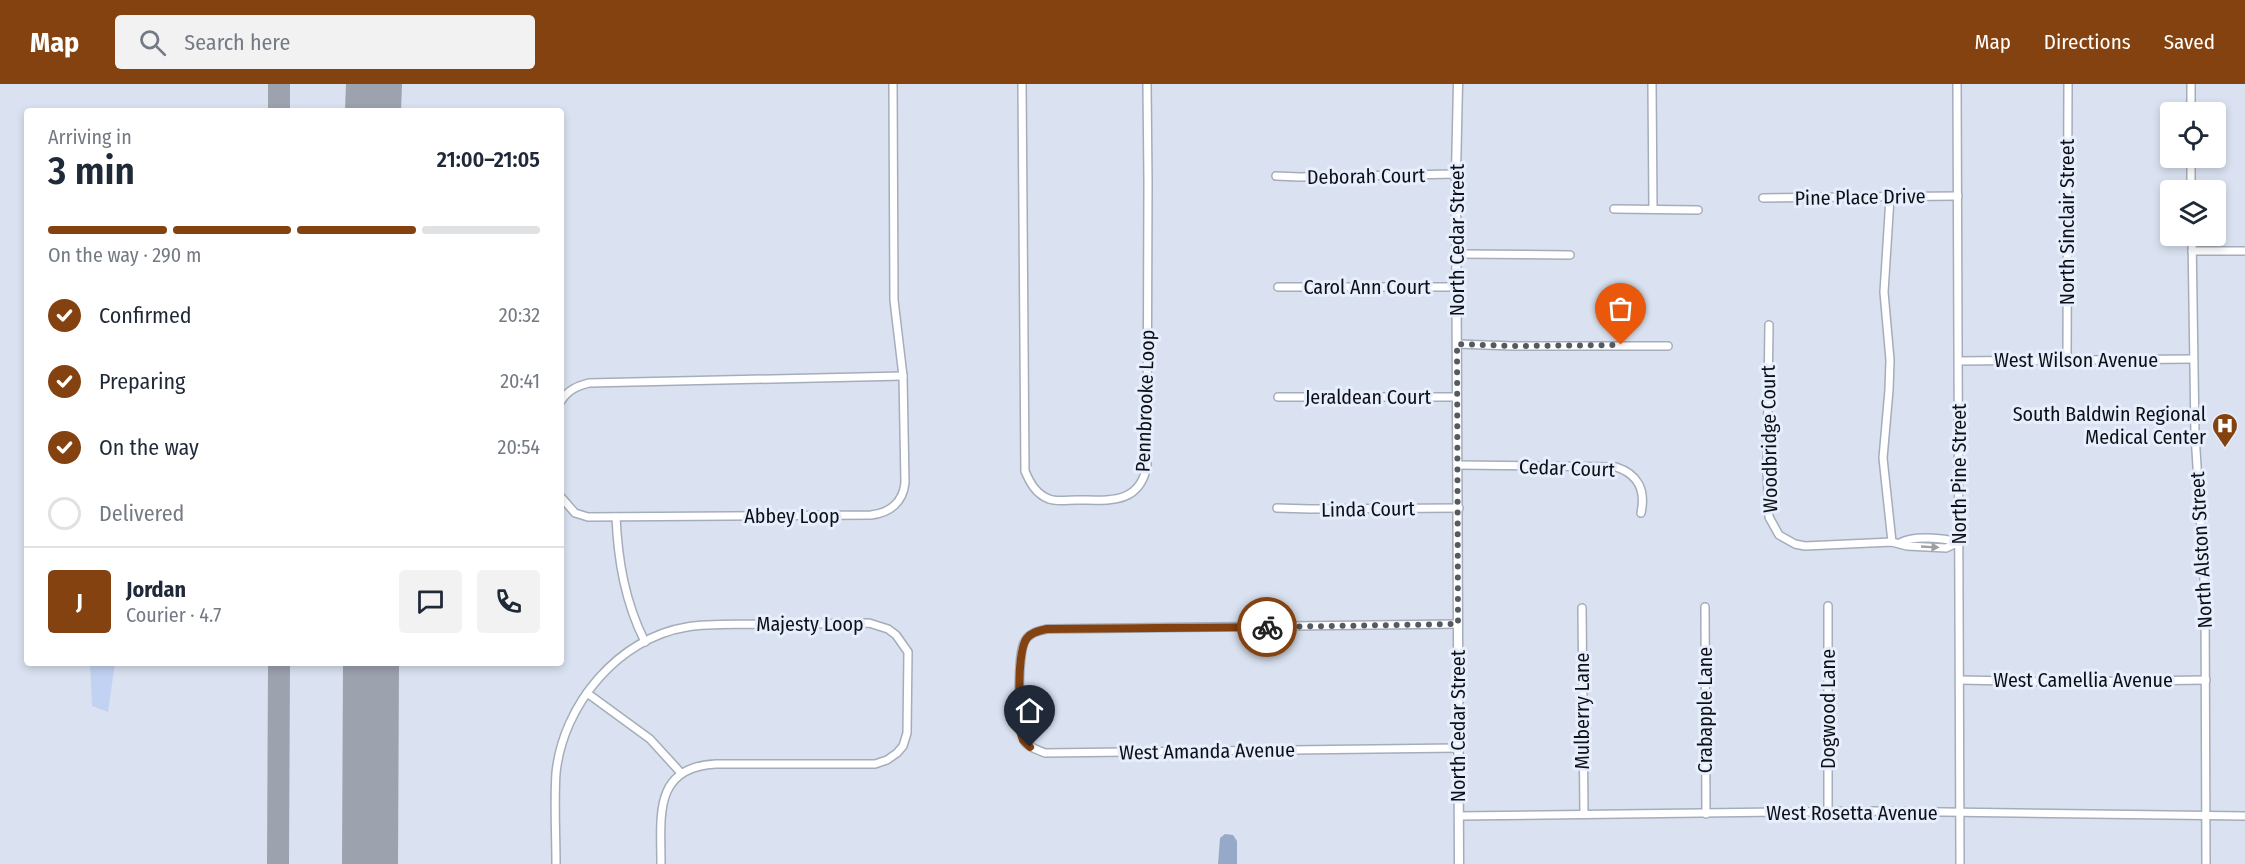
<!DOCTYPE html>
<html lang="en">
<head>
<meta charset="utf-8">
<style>
	:root { --surface:#fff; --page:#f2f2f3; --text:#1f2937; --muted:#747a83; --line:#e0e1e3; --accent:#844210 }
	body { margin:0; font-family:"Fira Sans Condensed",sans-serif; background:var(--page); color:var(--text); height:100vh; display:flex; flex-direction:column; font-size:22px; white-space:nowrap }
	* { box-sizing:border-box; margin:0 }
	p { font-size:20px; color:var(--muted) }
	.icon { flex:none; width:33px; height:33px; fill:none; stroke:currentColor; stroke-width:2; stroke-linecap:round; stroke-linejoin:round }
	.map { position:relative; flex:1; overflow:hidden }
	.side { position:absolute; left:24px; top:24px; width:540px; height:558px; display:flex; flex-direction:column; background:var(--surface); border-radius:6px; box-shadow:0 3px 9px #0003 }
	.side>* { flex:none }
	.controls { position:absolute; left:2160px; top:18px; display:grid; gap:12px }
	.controls a { display:grid; place-items:center; width:66px; height:66px; border-radius:6px; background:var(--surface); box-shadow:0 3px 9px #0003; font-size:30px }
	.pin { position:absolute; display:grid; place-items:center; width:51px; height:51px; color:#fff; margin:-62px -26px; border-radius:50% 50% 50% 0; rotate:-45deg; box-shadow:0 0 6px #0007 }
	.pin .icon { rotate:45deg }
	.courier { position:absolute; display:grid; place-items:center; width:60px; height:60px; margin:-30px; border:4px solid #844210; border-radius:50%; background:#fff; color:#222; box-shadow:0 2px 8px #0007 }
	.headline em { font-style:normal; font-weight:600 }
	.headline div { display:flex; flex-direction:column-reverse }
	.headline { display:flex; align-items:center; justify-content:space-between; height:102px; padding:0 24px }
	h1 { font-size:39px; font-weight:600; line-height:45px }
	.bar { display:grid; grid-template-columns:repeat(4,1fr); gap:9px 6px; align-content:center; height:72px; padding:0 24px }
	.bar i { height:8px; border-radius:4px; background:var(--line) }
	.bar .active { background:var(--accent) }
	.bar p { grid-column:span 4 }
	.line { display:flex; align-items:center; gap:15px; padding:0 24px; border-top:2px solid var(--line) }
	.line div { flex:1 }
	.round { display:grid; place-items:center; flex:none; width:63px; height:63px; border-radius:6px; background:var(--page) }
	ol { padding:0 24px; list-style:none }
	li { display:flex; align-items:center; gap:18px; height:66px }
	li p { margin-inline-start:auto }
	li .icon { padding:6px; border-radius:50%; background:var(--accent); color:#fff; stroke-width:4 }
	li:last-child { color:var(--muted) }
	li i { width:33px; height:33px; border:3px solid var(--line); border-radius:50% }
	header { display:flex; align-items:center; gap:36px; box-sizing:border-box; height:84px; padding:0 30px; background:var(--accent); color:#fff }
	header strong { font-size:28px }
	nav { display:flex; gap:33px; margin-inline-start:auto; font-size:21px }
	.search { width:420px; height:54px; background:var(--page); display:flex; align-items:center; gap:15px; box-sizing:border-box; padding:0 21px; border-radius:6px; color:var(--muted); font-size:22px }
	.map>svg:first-child { display:block }
</style>
</head>
<body>
<header>
<strong>Map</strong>
<div class="search"><svg class="icon" aria-label="search" viewBox="0 0 24 24"><circle cx="10" cy="10" r="6"/><path d="M15 15l6 6"/></svg>Search here</div>
<nav><a>Map</a><a>Directions</a><a>Saved</a></nav>
</header>
<div class="map">
<svg width="2245" height="780" viewBox="0 0 2245 780">
	<rect width="100%" height="100%" fill="#dae2f1"/>
	<polygon fill="#c1d2f2" points="90,579 115,579 108,628 92,622"/>
	<polygon fill="#97a9c8" points="1225,750 1233,751 1237,757 1237,780 1218,780 1220,754"/>
	<g fill="none" stroke-linecap="round" stroke-linejoin="round">
		<g stroke="#9ca2ae" stroke-width="22">
			<polyline points="279,0 279,27"/>
			<polyline points="278,780 279,579"/>
		</g>
		<g stroke="#9ca2ae" stroke-width="56">
			<polyline points="373,27 374,0"/>
			<polyline points="370,780 371,579"/>
		</g>
		<defs>
			<g id="minor">
				<path d="M1022 0 1025 387C1030 399 1036 410 1049 415 1056 418 1068 416 1077 416 1109 416 1139 421 1147 382L1148 98 1147 0"/>
				<polyline points="1652,0 1653,125"/>
				<polyline points="1957,0 1960,780"/>
				<polyline points="2191,28 2191,0"/>
				<polyline points="2191,74 2191,106"/>
				<polyline points="1276,92 1300,93 1456,90"/>
				<polyline points="1763,114 1958,112"/>
				<polyline points="1890,114 1884,208 1890,276 1889,306 1883,374 1892,458"/>
				<polyline points="1614,125 1698,126"/>
				<polyline points="2192,152 2195,350 2205,511 2206,780"/>
				<polyline points="2192,167 2245,167"/>
				<polyline points="1457,170 1570,171"/>
				<polyline points="1278,203 1456,203"/>
				<polyline points="1769,241 1767,385 1769,433 1779,451 1795,460 1805,462 1892,458 1907,462 1946,464 1959,458"/>
				<polyline points="1457,260 1513,262 1668,262"/>
				<polyline points="2067,276 2068,0"/>
				<polyline points="1959,277 2193,275"/>
				<polyline points="1278,313 1457,313"/>
				<path d="M561 317C568 306 577 302 589 299L903 292"/>
				<path d="M1458 381 1616 383C1638 390 1646 406 1641 429"/>
				<path d="M561 413 575 429 588 433 871 431C890 429 903 418 905 399L903 292 894 216 893 0"/>
				<polyline points="1277,424 1310,425 1459,424"/>
				<path d="M616 433C618 477 625 518 645 558"/>
				<path d="M1900 459C1912 451 1944 454 1958 458"/>
				<polyline points="1705,523 1706,730"/>
				<polyline points="1582,524 1584,730"/>
				<path d="M1458 540 1047 545C1038 547 1028 549 1024 559 1018 571 1017 647 1025 658 1030 664 1038 666 1045 669L1458 664"/>
				<polyline points="1960,596 2061,598 2206,596"/>
				<polyline points="587,609 650,655 681,689"/>
				<polyline points="1828,728 1828,522"/>
				<polyline points="1459,732 1872,727 2245,732"/>
				<path d="M556 780C556 750 554 719 556 689 563 621 618 554 687 543 711 539 736 541 760 540 796 540 832 540 869 539L888 545 896 551 908 568 907 649 903 662 897 669 887 676 875 680H716C653 683 661 732 661 780"/>
			</g>
			<polyline id="tertiary" points="1458,0 1456,90 1459,780"/>
		</defs>
		<use href="#minor" stroke="#a5adbb" stroke-width="10"/>
		<use href="#tertiary" stroke="#a5adbb" stroke-width="11"/>
		<use href="#minor" stroke="#fff" stroke-width="7"/>
		<use href="#tertiary" stroke="#fff" stroke-width="8"/>
	</g>
	<defs><path id="oneway-solid" d="M-6-.8H1V-3.2L6.5 0L1 3.2V.8H-6Z" transform="scale(1.5)"/></defs>
	<use fill="#9e9fa1" href="#oneway-solid" transform="translate(1930 463) rotate(3)"/>
	<g fill="none" stroke-linecap="round" stroke-linejoin="round">
		<polyline stroke="#555a61" stroke-width="6" stroke-dasharray="0 10.8" points="1267,543 1458,540 1457,260 1513,262 1621,261"/>
		<path stroke="#844210" stroke-width="8" d="M1030 663 1023 656 1020 647C1020 628 1016 568 1027 554 1032 548 1039 547 1047 545L1267 543"/>
	</g>
	<defs>
		<symbol id="hospital-pin" viewBox="-11 -11 22 30"><path d="M0 17L-7.5 6A9.5 9.5 0 1 1 7.5 6Z" fill="#844210" stroke="#e7effe"/><path d="M-5-5h3v3.5h4V-5h3V5h-3V1.5h-4V5h-3Z" fill="#fff"/></symbol>
	</defs>
	<g fill-rule="evenodd">
		<use href="#hospital-pin" x="2210" y="327" width="30" height="40"/>
	</g>
	<g text-anchor="middle" dominant-baseline="central" stroke-width="6" stroke-linejoin="round" paint-order="stroke">
		<g font-size="20" fill="#0d1014" stroke="#e7effe">
			<text transform="translate(1366 92) rotate(-1)">Deborah Court</text>
			<text transform="translate(1860 113) rotate(-1)">Pine Place Drive</text>
			<text transform="translate(2067 138) rotate(-90)">North Sinclair Street</text>
			<text transform="translate(1457 156) rotate(-90)">North Cedar Street</text>
			<text x="1367" y="203">Carol Ann Court</text>
			<text x="2076" y="276">West Wilson Avenue</text>
			<text x="1368" y="313">Jeraldean Court</text>
			<text transform="translate(1145 317) rotate(-88)">Pennbrooke Loop</text>
			<text transform="translate(1769 355) rotate(-91)">Woodbridge Court</text>
			<text transform="translate(1567 384) rotate(2)">Cedar Court</text>
			<text transform="translate(1959 390) rotate(-90)">North Pine Street</text>
			<text transform="translate(1368 425) rotate(-1)">Linda Court</text>
			<text x="792" y="432">Abbey Loop</text>
			<text transform="translate(2201 466) rotate(-93)">North Alston Street</text>
			<text x="810" y="540">Majesty Loop</text>
			<text x="2083" y="596">West Camellia Avenue</text>
			<text transform="translate(1828 625) rotate(-90)">Dogwood Lane</text>
			<text transform="translate(1705 626) rotate(-90)">Crabapple Lane</text>
			<text transform="translate(1582 627) rotate(-90)">Mulberry Lane</text>
			<text transform="translate(1458 642) rotate(-90)">North Cedar Street</text>
			<text transform="translate(1207 667) rotate(-1)">West Amanda Avenue</text>
			<text x="1852" y="729">West Rosetta Avenue</text>
		</g>
		<g font-size="20" fill="#0d1014" stroke="#e7effe" text-anchor="end">
			<text x="2206" y="330">South Baldwin Regional<tspan x="2206" dy="23">Medical Center</tspan></text>
		</g>
	</g>
</svg>
<div class="controls">
<a><svg class="icon" aria-label="locate" viewBox="0 0 24 24"><circle cx="12" cy="12" r="6"/><path d="M12 2v4M12 18v4M2 12h4M18 12h4"/></svg></a>
<a><svg class="icon" aria-label="layers" viewBox="0 0 24 24"><path d="M12 4l9 5-9 5-9-5zM3 14l9 5 9-5"/></svg></a>
</div>
<div class="pin" style="left:1621px;top:261px;background:#ea580c"><svg class="icon" aria-label="bag" viewBox="0 0 24 24"><path d="M5 8h14l-1 12H6zM9 8a3 3 0 0 1 6 0"/></svg></div>
<div class="pin" style="left:1030px;top:663px;background:#1f2937"><svg class="icon" aria-label="home" viewBox="0 0 24 24"><path d="M3 11l9-7 9 7M6 9v11h12V9"/></svg></div>
<div class="courier" style="left:1267px;top:543px"><svg class="icon" aria-label="bike" viewBox="0 0 24 24"><circle cx="6" cy="16" r="4"/><circle cx="18" cy="16" r="4"/><path d="M6 16l4-8h5l3 8M10 8l3 8H6M13 5h3"/></svg></div>
<section class="side">
<div class="headline"><div><h1>3 min</h1><p>Arriving in</p></div><em>21:00–21:05</em></div>
<div class="bar"><i class="active"></i><i class="active"></i><i class="active"></i><i></i><p>On the way · 290 m</p></div>
<ol>
<li><svg class="icon" aria-label="check" viewBox="0 0 24 24"><path d="M5 12l5 5 9-10"/></svg>Confirmed<p>20:32</p></li>
<li><svg class="icon" aria-label="check" viewBox="0 0 24 24"><path d="M5 12l5 5 9-10"/></svg>Preparing<p>20:41</p></li>
<li><svg class="icon" aria-label="check" viewBox="0 0 24 24"><path d="M5 12l5 5 9-10"/></svg>On the way<p>20:54</p></li>
<li><i></i>Delivered</li>
</ol>
<div class="line" style="height:108px"><b class="round" style="background:var(--accent);color:#fff">J</b><div><b>Jordan</b><p>Courier · 4.7</p></div><a class="round"><svg class="icon" aria-label="chat" viewBox="0 0 24 24"><path d="M4 5h16v11H9l-5 4z"/></svg></a><a class="round"><svg class="icon" aria-label="phone" viewBox="0 0 24 24"><path d="M5 4h4l2 5-3 2q2 4 5 5l2-3 5 2v4C11 20 4 13 5 4z"/></svg></a></div>
</section>
</div>
</body>
</html>
